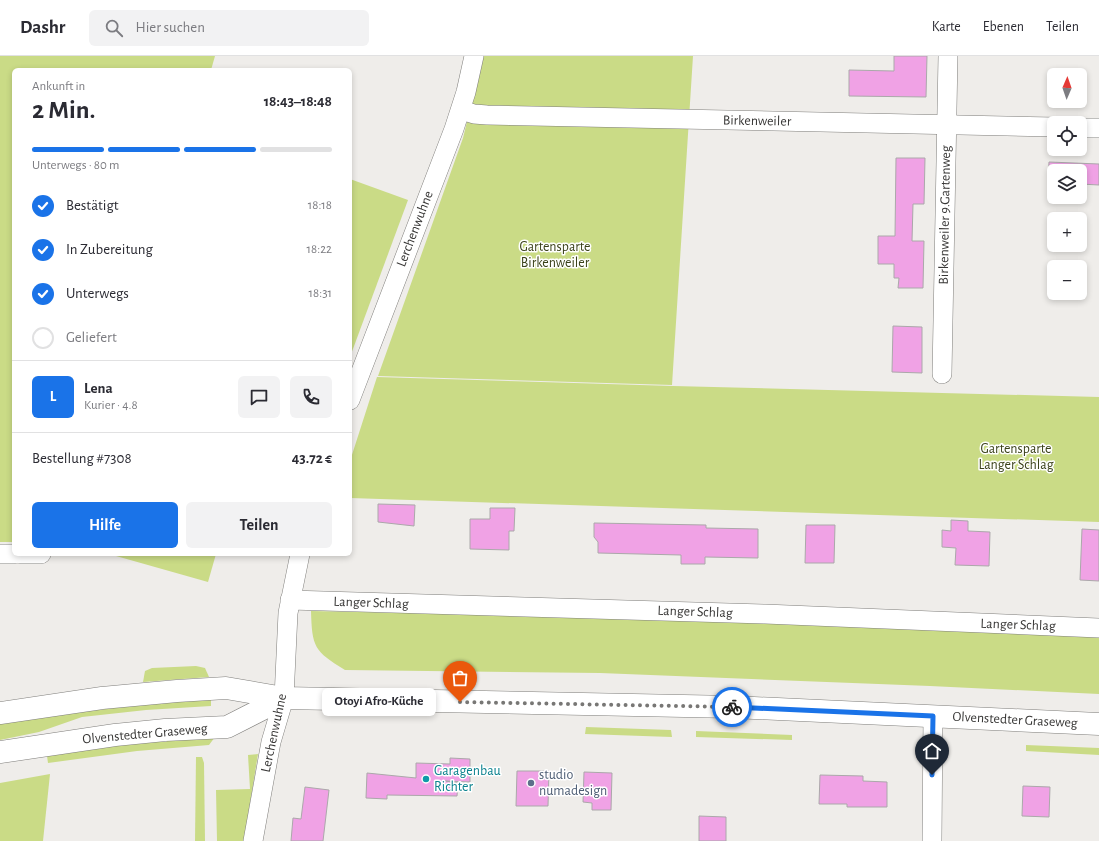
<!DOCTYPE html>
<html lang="de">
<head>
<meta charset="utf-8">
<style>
	:root { --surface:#fff; --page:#f2f2f3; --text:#2b2b33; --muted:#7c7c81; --line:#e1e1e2; --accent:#1a73e8 }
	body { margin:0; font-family:"Alegreya Sans",sans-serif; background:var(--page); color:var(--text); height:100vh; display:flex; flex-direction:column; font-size:15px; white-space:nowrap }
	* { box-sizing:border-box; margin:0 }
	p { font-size:13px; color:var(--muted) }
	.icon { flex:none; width:22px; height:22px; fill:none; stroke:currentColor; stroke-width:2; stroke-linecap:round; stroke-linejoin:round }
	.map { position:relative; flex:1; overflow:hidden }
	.drawer { position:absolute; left:12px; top:12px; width:340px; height:488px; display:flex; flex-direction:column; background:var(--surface); border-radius:6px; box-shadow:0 2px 6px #0003 }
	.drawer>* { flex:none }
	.needle { width:26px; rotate:2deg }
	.controls { position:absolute; left:1047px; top:12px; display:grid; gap:8px }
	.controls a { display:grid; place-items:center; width:40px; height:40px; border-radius:6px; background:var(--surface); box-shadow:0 2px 6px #0003; font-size:20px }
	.pin { position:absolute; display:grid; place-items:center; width:34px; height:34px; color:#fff; margin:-41px -17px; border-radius:50% 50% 50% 0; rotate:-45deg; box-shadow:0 0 4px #0007 }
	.pin .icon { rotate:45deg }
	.courier { position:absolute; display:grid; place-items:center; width:40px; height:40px; margin:-20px; border:3px solid #1a73e8; border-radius:50%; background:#fff; color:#222; box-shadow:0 1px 5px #0007 }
	.bubble { position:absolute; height:28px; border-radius:6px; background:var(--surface); box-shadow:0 2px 6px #0003; font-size:13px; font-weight:700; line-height:28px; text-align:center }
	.overview em { font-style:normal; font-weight:700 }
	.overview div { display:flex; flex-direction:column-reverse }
	.overview { display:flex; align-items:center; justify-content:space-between; height:68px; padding:0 20px }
	h1 { font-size:26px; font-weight:700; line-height:30px }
	.bar { display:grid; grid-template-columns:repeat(4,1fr); gap:6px 4px; align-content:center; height:48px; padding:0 20px }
	.bar i { height:5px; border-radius:3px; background:var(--line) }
	.bar .current { background:var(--accent) }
	.bar p { grid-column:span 4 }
	.line { display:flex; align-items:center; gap:10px; padding:0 20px; border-top:1px solid var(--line) }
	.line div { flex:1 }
	.round { display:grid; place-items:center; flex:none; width:42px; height:42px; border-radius:6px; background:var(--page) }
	ol { padding:0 20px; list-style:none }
	li { display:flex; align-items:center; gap:12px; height:44px }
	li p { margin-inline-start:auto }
	li .icon { padding:4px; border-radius:50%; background:var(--accent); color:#fff; stroke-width:4 }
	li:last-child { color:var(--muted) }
	li i { width:22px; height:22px; border:2px solid var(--line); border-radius:50% }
	.button { display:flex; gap:8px; margin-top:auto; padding:8px 20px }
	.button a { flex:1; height:46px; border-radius:6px; background:var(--accent); color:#fff; font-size:16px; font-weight:700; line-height:46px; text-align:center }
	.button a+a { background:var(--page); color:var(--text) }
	header { display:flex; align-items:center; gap:24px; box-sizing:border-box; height:56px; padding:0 20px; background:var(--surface); border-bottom:1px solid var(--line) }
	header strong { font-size:19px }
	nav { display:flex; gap:22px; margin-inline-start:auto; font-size:14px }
	.search { width:280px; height:36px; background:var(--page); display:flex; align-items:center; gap:10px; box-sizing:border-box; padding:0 14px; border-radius:6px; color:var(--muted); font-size:15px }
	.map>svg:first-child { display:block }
</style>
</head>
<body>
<header>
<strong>Dashr</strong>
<div class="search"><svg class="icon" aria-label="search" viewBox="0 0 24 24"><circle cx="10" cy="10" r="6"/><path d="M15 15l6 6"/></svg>Hier suchen</div>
<nav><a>Karte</a><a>Ebenen</a><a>Teilen</a></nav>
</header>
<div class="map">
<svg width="1099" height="785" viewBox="0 0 1099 785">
	<rect width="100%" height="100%" fill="#efedea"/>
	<g fill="#cadb86">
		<polygon points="0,0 215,0 211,14 14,14 14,486 0,486"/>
		<polygon points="483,0 693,0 672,329 378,320 463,82"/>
		<polygon points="350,123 408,144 350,301"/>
		<polygon points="377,321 673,330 1099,341 1099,466 350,442 350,405"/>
		<polygon points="109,498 216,498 208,526"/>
		<path d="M311 555 509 559 1099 577V638L930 630 600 617 345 614C314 595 312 591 311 555Z"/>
		<polygon points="196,610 205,612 209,621 143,626 145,615 152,612"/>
		<path d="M211 643V650L146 654 82 661 39 676 0 684V668C70 657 140 647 211 643Z"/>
		<polygon points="586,671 671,674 672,681 585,678"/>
		<polygon points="696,675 792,679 792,684 696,681"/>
		<polygon points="215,681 209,689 137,695 48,707 47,700 95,692 157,685 166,686 168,684"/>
		<polygon points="1026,689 1099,692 1099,699 1026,695"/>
		<polygon points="258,698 244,785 217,785 216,734 250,733 248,699"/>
		<polygon points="196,701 202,701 204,707 205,785 195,785"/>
		<polygon points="50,718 43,785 0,785 0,727"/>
	</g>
	<g fill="#f0a2e5" stroke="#aba8aa">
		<polygon points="894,0 927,0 926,41 849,40 849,14 894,15"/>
		<polygon points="896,102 925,102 924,148 913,148 912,185 924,185 923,232 898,232 899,222 894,222 894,208 878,208 878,180 895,180"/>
		<polygon points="1049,106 1099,108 1099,129 1080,128 1080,115 1054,115 1054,127 1048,127"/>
		<polygon points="893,270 922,271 922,317 892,316"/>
		<polygon points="378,448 415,449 414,470 378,466"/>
		<polygon points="490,452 515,452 514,475 509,475 509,494 470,493 470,463 490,463"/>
		<polygon points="951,464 968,465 968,475 990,476 989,510 955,509 956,492 942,491 942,474 951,475"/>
		<polygon points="594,467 706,469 706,472 758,473 758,502 705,501 705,508 681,508 681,499 598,497 598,486 594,481"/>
		<polygon points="806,469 835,469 834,507 805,507"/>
		<polygon points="1082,473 1099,474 1099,525 1080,524"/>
		<polygon points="450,702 470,703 470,726 445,725 458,727 457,740 387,739 387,743 366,742 367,717 416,722 416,707 450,708"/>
		<polygon points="517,715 549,715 548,750 516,750"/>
		<polygon points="584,716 612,717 611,754 592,754 592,747 583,746"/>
		<polygon points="820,719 863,720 863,725 887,726 887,751 847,751 847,748 819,748"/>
		<polygon points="1023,730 1050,731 1049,761 1022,760"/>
		<polygon points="305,731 329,734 323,785 291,785 293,762 301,763"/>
		<polygon points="699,760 726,761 726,785 699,785"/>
	</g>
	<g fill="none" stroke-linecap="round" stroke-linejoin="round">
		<defs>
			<g id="street">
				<polyline points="461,54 474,58 487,59 1054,71"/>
				<polyline points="1080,72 1099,72"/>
				<polyline points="942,318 948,0"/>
				<polyline points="350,344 454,73 466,36 474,0"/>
				<polyline points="0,498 14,498"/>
				<polyline points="21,498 41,498"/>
				<polyline points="290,544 765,558 1099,572"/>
				<polyline points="253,785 271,686 284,642 288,557 300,498"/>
				<polyline points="932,785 933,660"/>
			</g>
			<g id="secondary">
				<polyline points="0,657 102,642 177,635 226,632 284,642 734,651 1099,668"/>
				<polyline points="0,696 115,679 165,674 227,671 284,642"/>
			</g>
		</defs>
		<use href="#street" stroke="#7f7e7b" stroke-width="20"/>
		<use href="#secondary" stroke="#7f7e7b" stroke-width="23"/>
		<use href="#street" stroke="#fff" stroke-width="19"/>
		<use href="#secondary" stroke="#fff" stroke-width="22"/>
	</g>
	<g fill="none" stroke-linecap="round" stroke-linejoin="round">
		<polyline stroke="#787775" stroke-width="4" stroke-dasharray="0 7.2" points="460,646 732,651"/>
		<polyline stroke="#1a73e8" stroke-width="5" points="732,651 933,660 932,719"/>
	</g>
	<circle fill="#0f9aa8" stroke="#fff" stroke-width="1.5" cx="426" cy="723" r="4"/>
	<circle fill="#5c6f8a" stroke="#fff" stroke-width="1.5" cx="531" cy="727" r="4"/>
	<g text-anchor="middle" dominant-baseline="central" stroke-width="3" stroke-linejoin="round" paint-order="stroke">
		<g font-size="14" fill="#383736" stroke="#fff">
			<text transform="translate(757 65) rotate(1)">Birkenweiler</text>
			<text transform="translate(945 159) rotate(-89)">Birkenweiler 9.Gartenweg</text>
			<text transform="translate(415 173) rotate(-69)">Lerchenwuhne</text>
			<text transform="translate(371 547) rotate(2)">Langer Schlag</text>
			<text transform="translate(695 556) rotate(2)">Langer Schlag</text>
			<text transform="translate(1018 569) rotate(2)">Langer Schlag</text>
			<text transform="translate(1015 664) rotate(3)">Olvenstedter Graseweg</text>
			<text transform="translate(274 677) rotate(-78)">Lerchenwuhne</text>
			<text transform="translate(145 678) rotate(-5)">Olvenstedter Graseweg</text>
		</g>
		<g font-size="14" fill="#3b421a" stroke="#fff">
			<text x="555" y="191">Gartensparte<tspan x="555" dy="16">Birkenweiler</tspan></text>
			<text x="1016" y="393">Gartensparte<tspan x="1016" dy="16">Langer Schlag</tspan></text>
		</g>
		<g font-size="14" fill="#0d838f" stroke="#fff" text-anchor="start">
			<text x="434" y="715">Garagenbau<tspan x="434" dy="16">Richter</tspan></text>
		</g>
		<g font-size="14" fill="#4e5e75" stroke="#fff" text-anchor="start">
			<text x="539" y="719">studio<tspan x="539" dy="16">numadesign</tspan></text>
		</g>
	</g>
</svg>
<div class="controls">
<a><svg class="needle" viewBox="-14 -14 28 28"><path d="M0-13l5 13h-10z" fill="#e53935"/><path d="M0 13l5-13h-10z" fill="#7c7c81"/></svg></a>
<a><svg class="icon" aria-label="locate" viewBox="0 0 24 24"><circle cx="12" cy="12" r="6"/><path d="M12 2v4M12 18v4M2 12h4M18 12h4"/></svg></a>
<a><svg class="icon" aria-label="layers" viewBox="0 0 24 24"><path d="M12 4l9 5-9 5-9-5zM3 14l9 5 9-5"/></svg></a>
<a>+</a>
<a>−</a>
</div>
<div class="pin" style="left:460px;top:646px;background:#ea580c"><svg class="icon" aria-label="bag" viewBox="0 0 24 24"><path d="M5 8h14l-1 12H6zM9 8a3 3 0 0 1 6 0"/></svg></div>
<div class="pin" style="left:932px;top:719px;background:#1f2937"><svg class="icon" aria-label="home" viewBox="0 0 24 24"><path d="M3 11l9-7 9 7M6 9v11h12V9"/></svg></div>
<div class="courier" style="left:732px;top:651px"><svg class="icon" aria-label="bike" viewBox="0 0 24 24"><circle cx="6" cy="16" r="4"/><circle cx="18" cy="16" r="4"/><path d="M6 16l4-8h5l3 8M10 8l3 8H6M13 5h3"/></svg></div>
<div class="bubble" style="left:322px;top:632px;width:114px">Otoyi Afro-Küche</div>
<section class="drawer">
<div class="overview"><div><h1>2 Min.</h1><p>Ankunft in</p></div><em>18:43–18:48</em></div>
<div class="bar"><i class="current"></i><i class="current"></i><i class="current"></i><i></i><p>Unterwegs · 80 m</p></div>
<ol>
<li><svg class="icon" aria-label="check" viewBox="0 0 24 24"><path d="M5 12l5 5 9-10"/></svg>Bestätigt<p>18:18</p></li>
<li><svg class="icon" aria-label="check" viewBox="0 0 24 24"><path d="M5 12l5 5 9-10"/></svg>In Zubereitung<p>18:22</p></li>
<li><svg class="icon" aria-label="check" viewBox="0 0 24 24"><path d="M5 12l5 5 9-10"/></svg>Unterwegs<p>18:31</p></li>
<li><i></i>Geliefert</li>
</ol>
<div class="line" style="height:72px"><b class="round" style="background:var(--accent);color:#fff">L</b><div><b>Lena</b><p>Kurier · 4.8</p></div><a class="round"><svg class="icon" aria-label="chat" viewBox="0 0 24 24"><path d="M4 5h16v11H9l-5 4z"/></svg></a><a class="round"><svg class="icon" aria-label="phone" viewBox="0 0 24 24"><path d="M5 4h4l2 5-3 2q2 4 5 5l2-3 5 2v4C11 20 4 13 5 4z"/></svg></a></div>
<div class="line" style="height:52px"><div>Bestellung #7308</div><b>43.72 €</b></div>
<div class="button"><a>Hilfe</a><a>Teilen</a></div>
</section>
</div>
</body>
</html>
